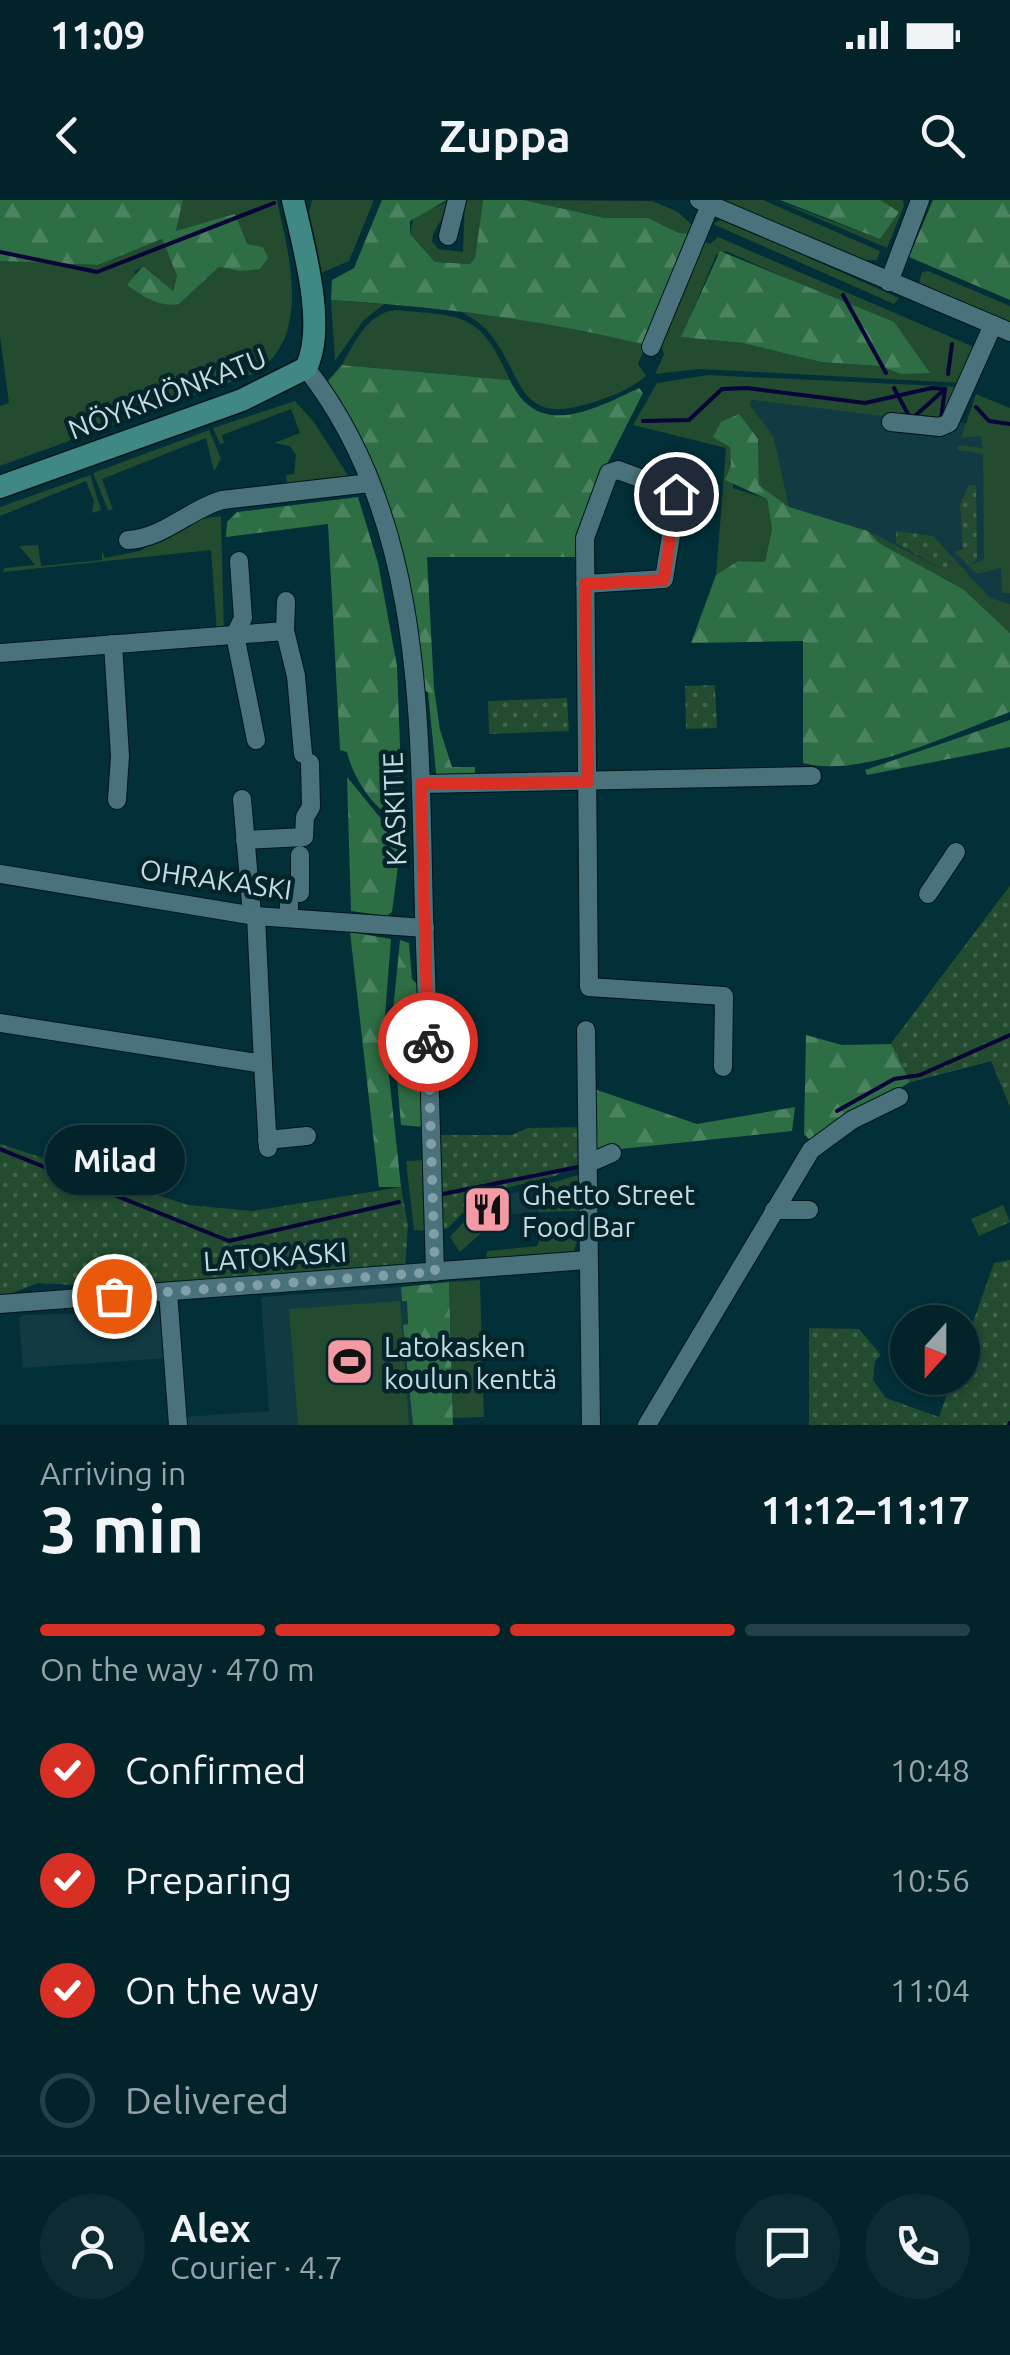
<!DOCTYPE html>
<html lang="en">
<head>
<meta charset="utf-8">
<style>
	:root { --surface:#02232a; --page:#0c2b32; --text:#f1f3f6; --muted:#96a4a8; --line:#234047; --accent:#d93025 }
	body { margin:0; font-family:Ubuntu,sans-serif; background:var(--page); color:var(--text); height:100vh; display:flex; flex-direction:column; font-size:38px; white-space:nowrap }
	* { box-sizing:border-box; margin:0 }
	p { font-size:32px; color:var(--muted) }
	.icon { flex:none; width:55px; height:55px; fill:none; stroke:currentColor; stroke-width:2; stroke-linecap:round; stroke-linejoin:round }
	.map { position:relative; height:1225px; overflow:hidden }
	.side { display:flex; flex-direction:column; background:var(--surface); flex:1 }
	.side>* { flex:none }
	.needle { width:65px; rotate:201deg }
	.tools { position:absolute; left:890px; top:1105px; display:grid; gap:20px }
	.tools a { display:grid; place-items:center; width:90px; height:90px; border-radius:50%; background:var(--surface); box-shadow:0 2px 8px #0004,0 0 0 2px var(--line); font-size:50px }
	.pin { position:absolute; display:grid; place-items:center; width:85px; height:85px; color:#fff; margin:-42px; border:5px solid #fff; border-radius:50%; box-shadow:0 2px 10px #0007 }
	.courier { position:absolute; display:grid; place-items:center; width:100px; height:100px; margin:-50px; border:8px solid #d93025; border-radius:50%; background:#fff; color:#222; box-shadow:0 2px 12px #0007 }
	.bubble { position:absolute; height:70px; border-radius:35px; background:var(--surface); box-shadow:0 2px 8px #0004,0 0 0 2px var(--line); font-size:32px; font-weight:600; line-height:70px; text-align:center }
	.head em { font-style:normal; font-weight:600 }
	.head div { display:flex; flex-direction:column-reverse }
	.head { display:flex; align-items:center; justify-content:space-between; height:170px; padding:0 40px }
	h1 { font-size:65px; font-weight:600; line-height:75px }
	.bar { display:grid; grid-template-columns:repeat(4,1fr); gap:15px 10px; align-content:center; height:120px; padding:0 40px }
	.bar i { height:12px; border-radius:8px; background:var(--line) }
	.bar .on { background:var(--accent) }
	.bar p { grid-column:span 4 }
	.line { display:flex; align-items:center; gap:25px; padding:0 40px; border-top:2px solid var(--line) }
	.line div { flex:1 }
	.round { display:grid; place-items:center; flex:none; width:105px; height:105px; border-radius:52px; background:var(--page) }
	ol { padding:0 40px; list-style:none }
	li { display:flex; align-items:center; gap:30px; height:110px }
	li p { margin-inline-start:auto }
	li .icon { padding:10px; border-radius:50%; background:var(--accent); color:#fff; stroke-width:4 }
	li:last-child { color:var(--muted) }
	li i { width:55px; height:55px; border:5px solid var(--line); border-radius:50% }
	.status { display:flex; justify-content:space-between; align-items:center; height:70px; padding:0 50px; background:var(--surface); direction:ltr }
	.status svg { height:28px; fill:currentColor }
	header { display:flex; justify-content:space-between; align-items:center; height:130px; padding:0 40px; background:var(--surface); font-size:45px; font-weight:600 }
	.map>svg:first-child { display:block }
</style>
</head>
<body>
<div class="status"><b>11:09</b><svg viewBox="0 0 49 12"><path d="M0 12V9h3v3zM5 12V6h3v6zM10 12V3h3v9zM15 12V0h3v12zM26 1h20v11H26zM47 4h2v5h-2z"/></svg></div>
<header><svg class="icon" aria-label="back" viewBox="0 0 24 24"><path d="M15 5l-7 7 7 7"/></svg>Zuppa<svg class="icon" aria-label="search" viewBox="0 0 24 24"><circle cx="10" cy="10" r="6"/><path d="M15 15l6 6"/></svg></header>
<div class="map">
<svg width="1010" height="1225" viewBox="0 0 1010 1225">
	<defs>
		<pattern id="forest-firs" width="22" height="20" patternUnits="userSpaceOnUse" patternTransform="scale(2.5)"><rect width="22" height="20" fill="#2e6e44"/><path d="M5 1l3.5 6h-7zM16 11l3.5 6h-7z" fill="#4b825f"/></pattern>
		<pattern id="park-dots" width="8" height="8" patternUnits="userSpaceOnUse" patternTransform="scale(2.5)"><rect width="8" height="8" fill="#224b2f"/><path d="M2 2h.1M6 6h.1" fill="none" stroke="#41644d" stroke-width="1.8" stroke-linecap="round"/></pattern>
	</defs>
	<rect width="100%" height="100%" fill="#022f38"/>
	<g fill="#123a43">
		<polygon points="751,200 1010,228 1010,433 963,389 868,331 789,307 774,237 749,205"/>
		<polygon points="536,987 539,1012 498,1016 487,1028 471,1014 483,1001"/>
		<polygon points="401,1087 402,1100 407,1101 408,1125 404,1126 413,1225 183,1225 183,1217 269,1211 261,1097"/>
		<polygon points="162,1103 167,1158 23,1168 19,1119 23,1115 98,1113 123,1105"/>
	</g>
	<g fill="#224b2f" fill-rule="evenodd">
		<path d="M183 0H277C289 56 313 139 253 174L0 266V206L9 203 0 137V61L98 65 162 39 177 76 172 92 143 66 134 72 179 104 219 67 240 71 176 32Z"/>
		<polygon points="312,0 374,0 349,61 319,74 309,13"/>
		<path d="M452 0C448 17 434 24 432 41L438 49 463 52 465 0H483L475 58 470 64 435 62 410 34 414 16Z"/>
		<polygon points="524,0 652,1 678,12 695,28 693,34 679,33 648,18 605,18"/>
		<polygon points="719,0 763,0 880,51 877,60 862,60"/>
		<polygon points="775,0 880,39 880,0 903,0 904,6 887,48"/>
		<polygon points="722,19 899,98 894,104 713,24"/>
		<path d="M718 37 974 147 961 183 699 169 655 174 664 154 659 139 667 134 705 42 710 44ZM726 51 799 84 901 174 879 166 821 162 742 143 682 137 716 55Z"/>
		<polygon points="928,71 1010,106 1010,122 919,83 922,72"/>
		<polygon points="331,100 384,104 363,121 335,161"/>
		<path d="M394 110C464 116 480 112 510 180L342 165C355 142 366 115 394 110Z"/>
		<path d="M461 112 559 123 646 145 638 164 646 176C630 190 604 200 583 205 501 229 528 143 461 112Z"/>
		<polygon points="708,175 959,187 939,223 751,200 750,205 774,237 789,307 759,285 758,239 730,247 733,288 767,299 772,329 765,363 738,361 716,375 726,248 633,225 657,183"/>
		<polygon points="976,194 1010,208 1010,393 1002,393 1001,368 977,374 969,366 984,359 983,254 957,250 958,245 983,248 980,236 961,238"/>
		<polygon points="295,201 314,222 351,280 287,287 286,275 294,274 296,255 290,246 274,243 300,233 291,209 222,235 224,243 220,244 213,228"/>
		<polygon points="209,230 221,259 214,271 206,238 102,279 113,310 108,310 93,273"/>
		<polygon points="90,275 101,310 92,313 94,301 86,281 0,316 0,307"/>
		<polygon points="221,316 224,433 217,433 211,350 3,372 4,368 35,365 19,346 38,345 41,366 102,360 102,351 105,358 140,351 194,320"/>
		<polygon points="868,331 946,371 956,361 990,398 1010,404 1010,433 963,389 879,343"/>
		<polygon points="426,960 428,1031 414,1030 406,961"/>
		<polygon points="582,974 581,1011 539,1012 536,987"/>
		<polygon points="471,1014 487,1028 460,1052 450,1037"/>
		<polygon points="567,1031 578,1039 573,1053 486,1058 487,1051 537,1046 543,1033"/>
		<polygon points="480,1080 484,1217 453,1218 449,1082"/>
		<polygon points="400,1101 409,1225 298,1225 289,1109"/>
	</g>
	<g fill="url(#forest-firs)">
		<path d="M0 0H183L176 31 235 14 247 44 263 47 268 58 260 69 240 71 219 67 179 104C159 108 143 96 127 85L143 66 173 91 177 76 162 39 98 65 0 61Z"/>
		<path d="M382 0H447L410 21V34L435 62 470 64 475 58 483 0H524L605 18H648L679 33 693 34 646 145C542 119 438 107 331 100L332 80 354 68Z"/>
		<polygon points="780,0 880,0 899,12 880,39"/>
		<polygon points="933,0 1010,0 1010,100 909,57"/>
		<polygon points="720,51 894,122 930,173 901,174 879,166 821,162 742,143 681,137"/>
		<path d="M342 165 510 180C538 241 594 209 639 188L643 193 602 274 577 357H427L434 488 440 530 452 567H475V580L437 582 428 492 422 490 379 287 328 181Z"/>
		<path d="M739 214 758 239 759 285 789 307 868 331 879 343 963 389 1010 433V512C952 533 863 579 803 563V441L691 443 716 375 738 361 765 362 772 329 767 299 725 280 731 265 730 247 713 237 721 222Z"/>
		<path d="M358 297 378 363 397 466 403 625C376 612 354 581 347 552L340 550 328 324 226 337 227 322 237 312Z"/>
		<polygon points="1010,520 1010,547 867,575 865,570"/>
		<polygon points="347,577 401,643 392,712 387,716 351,711"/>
		<polygon points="1010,686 991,861 910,882 812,942 804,934 806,835 842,845 891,844"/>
		<polygon points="350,732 391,739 384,829 401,987 379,987"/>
		<polygon points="400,740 409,743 412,779 420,787 424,927 401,925 392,822"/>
		<polygon points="594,889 697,924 795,907 792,931 601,951 596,947"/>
		<polygon points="449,1082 453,1225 413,1225 403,1125 408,1124 407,1101 402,1101 401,1087"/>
	</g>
	<g fill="url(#park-dots)">
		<polygon points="969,285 976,285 977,359 969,366 955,352 963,349 960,305"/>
		<polygon points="896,331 933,336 956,361 946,371 896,343"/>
		<polygon points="715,485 717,528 686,529 685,486"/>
		<polygon points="567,498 569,531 489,534 488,501"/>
		<polygon points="1010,686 1010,907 991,861 910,882 891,844"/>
		<polygon points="584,927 586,960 555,976 481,994 448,1028 439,1031 436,935 512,935 528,928"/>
		<polygon points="0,944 188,1005 253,1011 401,987 408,1026 405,1070 93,1090 92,1086 38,1083 0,1098"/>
		<polygon points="1003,1005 1010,1022 979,1036 971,1019"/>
		<polygon points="1010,1060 1010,1225 809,1225 809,1128 859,1129 881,1155 875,1161 873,1180 886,1198 939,1217 953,1178 962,1178 963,1151 994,1063"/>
	</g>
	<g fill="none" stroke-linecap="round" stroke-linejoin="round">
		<g stroke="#0b0438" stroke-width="4">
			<polyline points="0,52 97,72 274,3"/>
			<polyline points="843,95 886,173"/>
			<polyline points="948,174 952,144"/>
			<polyline points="894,188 909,216"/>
			<polyline points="976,207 989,221 1010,224"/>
			<polyline points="915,216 945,189"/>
			<polyline points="941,219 945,189"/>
			<polyline points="643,221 689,220 722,189 747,188 865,203 932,188 945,189"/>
			<polyline points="837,911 894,879 920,875 1010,835"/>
			<polyline points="0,949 229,1041 399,1002"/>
			<polyline points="443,994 583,966"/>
			<polyline points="1009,1225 1010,1223"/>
		</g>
		<defs>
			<g id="minor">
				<polyline points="699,0 1010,132"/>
				<polyline points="448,36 457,0"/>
				<polyline points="889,82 920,0"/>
				<polyline points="651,147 710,5"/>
				<path d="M306 168C427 322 419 529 424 714 428 833 432 953 435 1072"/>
				<polyline points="891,222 940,227 949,223 993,125"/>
				<path d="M128 340C164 338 188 310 222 300L370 283"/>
				<polyline points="239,361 243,418 235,435 256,540"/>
				<polyline points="585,384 664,379 677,299 672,290 618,270 609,273 585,338 589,787 724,796 723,867"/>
				<polyline points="285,431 286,401"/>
				<polyline points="113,444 120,556 117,600"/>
				<polyline points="0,453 285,431 296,476 303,554"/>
				<polyline points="421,584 812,576"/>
				<polyline points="242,599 252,715"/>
				<polyline points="245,640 304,637 305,617 311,607 310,563"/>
				<polyline points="0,674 256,716 425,728"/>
				<polyline points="928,694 956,652"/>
				<polyline points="289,717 289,693 300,693 300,655"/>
				<polyline points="0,823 263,864 256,716"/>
				<polyline points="586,830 591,1225"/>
				<polyline points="263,864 268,948"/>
				<polyline points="267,940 307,936"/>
				<polyline points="589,963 612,953"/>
				<polyline points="774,1010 809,1010"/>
				<polyline points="168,1092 178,1225"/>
				<polyline points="0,1104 587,1060"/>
				<polyline points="647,1225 811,950 852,920 899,897"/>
			</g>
			<path id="major" d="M0 287 242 200 306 168C327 126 303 45 293 0"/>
		</defs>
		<use href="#minor" stroke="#021519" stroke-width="20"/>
		<use href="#major" stroke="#021519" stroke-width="25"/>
		<use href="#minor" stroke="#49727c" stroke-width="18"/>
		<use href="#major" stroke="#3f8884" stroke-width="22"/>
	</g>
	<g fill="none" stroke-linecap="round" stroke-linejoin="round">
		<polyline stroke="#819fa6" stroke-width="10" stroke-dasharray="0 18" points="114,1096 435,1072 428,842"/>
		<polyline stroke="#d93025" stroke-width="12" points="428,842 421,584 588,582 585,384 664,380 676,294"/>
	</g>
	<defs>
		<symbol id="restaurant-square" viewBox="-11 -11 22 22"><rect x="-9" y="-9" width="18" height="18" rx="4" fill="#f49aa5" stroke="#04242b"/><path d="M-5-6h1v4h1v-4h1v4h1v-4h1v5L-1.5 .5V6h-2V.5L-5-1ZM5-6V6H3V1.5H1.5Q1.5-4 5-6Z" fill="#111"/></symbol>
		<symbol id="stadium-square" viewBox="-11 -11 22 22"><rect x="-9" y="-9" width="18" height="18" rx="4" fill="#f49aa5" stroke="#04242b"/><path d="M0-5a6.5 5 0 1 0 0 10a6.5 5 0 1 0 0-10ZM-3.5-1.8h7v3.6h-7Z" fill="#111"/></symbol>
	</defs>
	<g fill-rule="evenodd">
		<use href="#restaurant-square" x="460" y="982" width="55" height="55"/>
		<use href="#stadium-square" x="322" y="1134" width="55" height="55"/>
	</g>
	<g text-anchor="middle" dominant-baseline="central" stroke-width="9" stroke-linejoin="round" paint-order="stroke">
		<g font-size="28" fill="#c6dbe1" stroke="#04242b">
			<text transform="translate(167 193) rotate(-21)">NÖYKKIÖNKATU</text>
			<text transform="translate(394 609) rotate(-92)">KASKITIE</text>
			<text transform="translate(216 679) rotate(8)">OHRAKASKI</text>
			<text transform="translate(275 1056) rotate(-4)">LATOKASKI</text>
		</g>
		<g font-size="28" fill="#c6dbe1" stroke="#04242b" text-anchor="start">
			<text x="522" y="994">Ghetto Street<tspan x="522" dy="32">Food Bar</tspan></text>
			<text x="384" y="1146">Latokasken<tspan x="384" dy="32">koulun kenttä</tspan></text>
		</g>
	</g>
</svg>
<div class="tools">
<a><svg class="needle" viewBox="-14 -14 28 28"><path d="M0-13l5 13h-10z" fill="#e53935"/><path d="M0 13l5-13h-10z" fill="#96a4a8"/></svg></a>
</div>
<div class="pin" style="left:114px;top:1096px;background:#ea580c"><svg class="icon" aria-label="bag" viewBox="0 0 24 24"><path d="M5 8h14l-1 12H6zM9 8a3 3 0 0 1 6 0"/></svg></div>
<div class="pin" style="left:676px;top:294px;background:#1f2937"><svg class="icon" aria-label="home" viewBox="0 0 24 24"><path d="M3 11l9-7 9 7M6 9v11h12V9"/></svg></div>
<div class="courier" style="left:428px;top:842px"><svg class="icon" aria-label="bike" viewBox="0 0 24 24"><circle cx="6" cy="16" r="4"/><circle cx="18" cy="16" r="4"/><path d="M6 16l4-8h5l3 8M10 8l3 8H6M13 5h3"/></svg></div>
<div class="bubble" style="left:45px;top:925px;width:140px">Milad</div>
</div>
<section class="side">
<div class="head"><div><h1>3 min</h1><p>Arriving in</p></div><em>11:12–11:17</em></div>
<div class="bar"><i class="on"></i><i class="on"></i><i class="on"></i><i></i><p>On the way · 470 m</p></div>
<ol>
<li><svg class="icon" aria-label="check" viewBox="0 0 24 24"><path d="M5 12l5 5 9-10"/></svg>Confirmed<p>10:48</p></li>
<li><svg class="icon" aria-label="check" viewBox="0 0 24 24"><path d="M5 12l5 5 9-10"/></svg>Preparing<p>10:56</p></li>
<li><svg class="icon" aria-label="check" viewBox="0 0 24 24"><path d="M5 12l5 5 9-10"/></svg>On the way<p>11:04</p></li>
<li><i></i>Delivered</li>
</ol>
<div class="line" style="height:180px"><a class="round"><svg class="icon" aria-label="person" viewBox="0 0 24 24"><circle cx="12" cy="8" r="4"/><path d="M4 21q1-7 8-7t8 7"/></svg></a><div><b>Alex</b><p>Courier · 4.7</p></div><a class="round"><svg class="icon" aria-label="chat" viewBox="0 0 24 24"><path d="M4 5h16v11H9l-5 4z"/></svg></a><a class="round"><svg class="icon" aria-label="phone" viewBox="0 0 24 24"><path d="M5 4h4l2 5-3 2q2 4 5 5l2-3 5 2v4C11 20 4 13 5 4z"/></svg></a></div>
</section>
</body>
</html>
